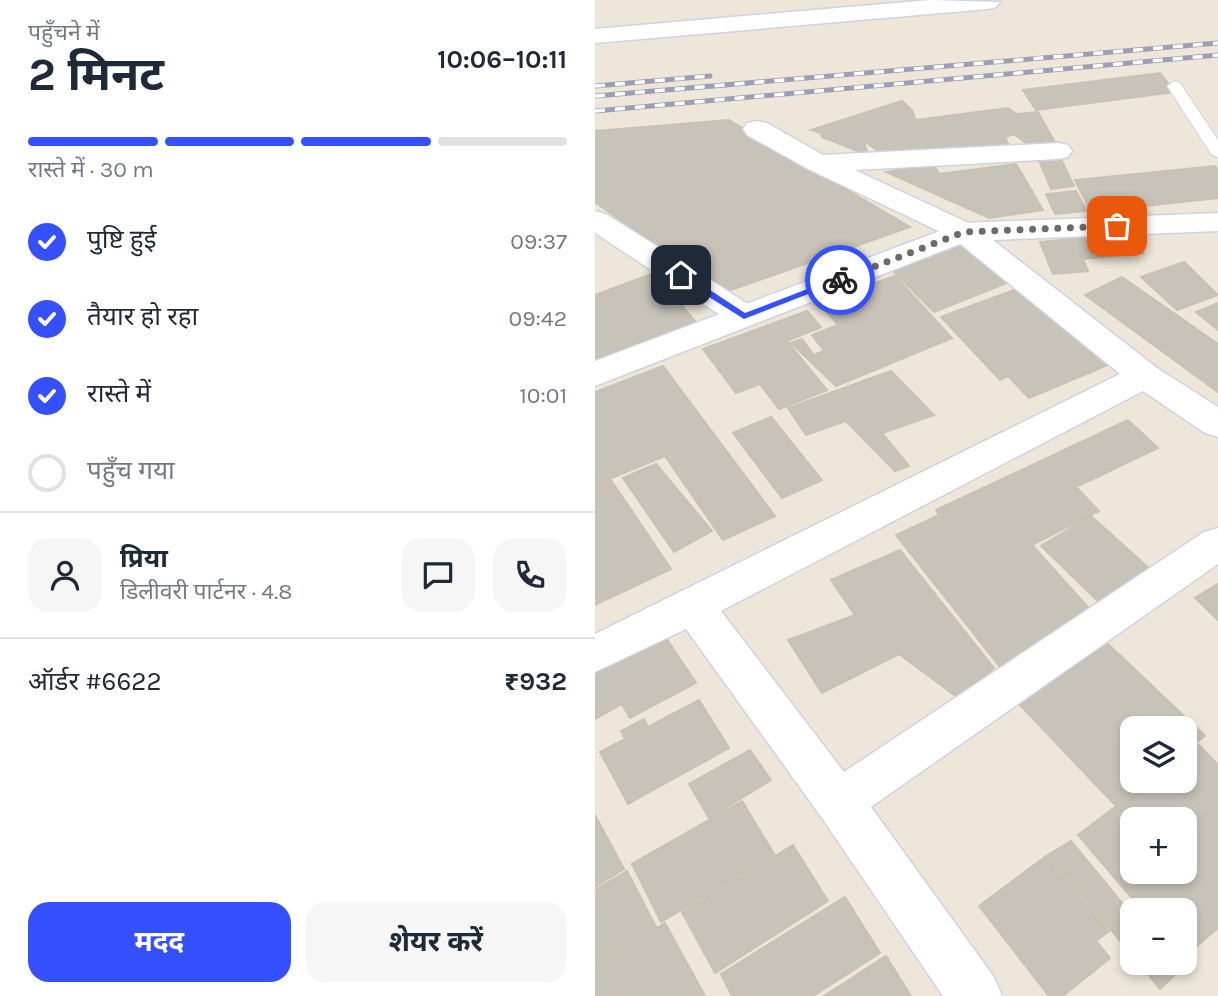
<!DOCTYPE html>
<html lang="hi">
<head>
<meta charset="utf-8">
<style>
	:root { --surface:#fff; --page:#f6f6f7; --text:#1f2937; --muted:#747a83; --line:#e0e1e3; --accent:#3551ff }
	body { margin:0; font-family:Karla,"Noto Sans Devanagari",sans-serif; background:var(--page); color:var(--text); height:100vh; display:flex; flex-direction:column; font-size:26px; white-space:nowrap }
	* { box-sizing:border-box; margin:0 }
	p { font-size:23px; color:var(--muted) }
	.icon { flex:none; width:38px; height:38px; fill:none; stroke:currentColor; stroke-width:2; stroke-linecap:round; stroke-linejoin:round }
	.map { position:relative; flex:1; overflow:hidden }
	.details { display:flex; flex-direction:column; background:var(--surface); width:595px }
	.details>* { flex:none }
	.fabs { position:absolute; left:525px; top:716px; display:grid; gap:14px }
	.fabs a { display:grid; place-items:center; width:77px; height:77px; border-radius:14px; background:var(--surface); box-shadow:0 4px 10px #0003; font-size:35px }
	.pin { position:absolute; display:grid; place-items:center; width:60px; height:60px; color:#fff; margin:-30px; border-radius:14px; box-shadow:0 4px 10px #0006 }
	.courier { position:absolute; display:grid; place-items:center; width:70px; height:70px; margin:-35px; border:5px solid #3551ff; border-radius:50%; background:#fff; color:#222; box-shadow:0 2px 9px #0007 }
	.summary em { font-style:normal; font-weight:700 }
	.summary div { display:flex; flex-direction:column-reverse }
	.summary { display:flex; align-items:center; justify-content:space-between; height:119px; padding:0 28px }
	h1 { font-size:46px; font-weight:700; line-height:52px }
	.bar { display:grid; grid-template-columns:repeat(4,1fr); gap:10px 7px; align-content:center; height:84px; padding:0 28px }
	.bar i { height:9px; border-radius:5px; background:var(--line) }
	.bar .on { background:var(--accent) }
	.bar p { grid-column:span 4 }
	.line { display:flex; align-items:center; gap:18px; padding:0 28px; border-top:2px solid var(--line) }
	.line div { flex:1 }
	.round { display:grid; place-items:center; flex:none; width:74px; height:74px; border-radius:21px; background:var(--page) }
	ol { padding:0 28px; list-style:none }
	li { display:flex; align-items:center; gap:21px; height:77px }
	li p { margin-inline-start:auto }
	li .icon { padding:7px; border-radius:50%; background:var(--accent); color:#fff; stroke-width:4 }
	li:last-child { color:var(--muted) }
	li i { width:38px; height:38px; border:4px solid var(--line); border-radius:50% }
	.primary-button { display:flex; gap:14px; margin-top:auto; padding:14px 28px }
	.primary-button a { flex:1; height:80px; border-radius:21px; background:var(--accent); color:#fff; font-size:28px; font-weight:700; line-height:80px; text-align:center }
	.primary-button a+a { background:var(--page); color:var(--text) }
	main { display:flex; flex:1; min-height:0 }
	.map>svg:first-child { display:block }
</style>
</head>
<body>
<main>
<section class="details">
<div class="summary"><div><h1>2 मिनट</h1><p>पहुँचने में</p></div><em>10:06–10:11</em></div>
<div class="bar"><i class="on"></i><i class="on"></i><i class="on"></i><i></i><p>रास्ते में · 30 m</p></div>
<ol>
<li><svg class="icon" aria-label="check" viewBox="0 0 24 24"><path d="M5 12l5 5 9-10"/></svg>पुष्टि हुई<p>09:37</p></li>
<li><svg class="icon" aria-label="check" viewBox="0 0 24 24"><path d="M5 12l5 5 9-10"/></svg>तैयार हो रहा<p>09:42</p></li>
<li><svg class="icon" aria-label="check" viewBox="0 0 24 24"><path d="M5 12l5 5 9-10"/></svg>रास्ते में<p>10:01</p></li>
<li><i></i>पहुँच गया</li>
</ol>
<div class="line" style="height:126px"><a class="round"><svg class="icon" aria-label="person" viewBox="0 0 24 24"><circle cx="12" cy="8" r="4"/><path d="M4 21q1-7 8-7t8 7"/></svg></a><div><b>प्रिया</b><p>डिलीवरी पार्टनर · 4.8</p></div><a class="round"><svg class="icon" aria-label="chat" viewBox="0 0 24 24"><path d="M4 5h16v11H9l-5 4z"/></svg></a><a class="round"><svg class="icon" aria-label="phone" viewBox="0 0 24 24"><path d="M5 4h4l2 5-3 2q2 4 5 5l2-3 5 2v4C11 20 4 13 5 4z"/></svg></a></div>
<div class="line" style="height:91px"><div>ऑर्डर #6622</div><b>₹932</b></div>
<div class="primary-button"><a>मदद</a><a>शेयर करें</a></div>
</section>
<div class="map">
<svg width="623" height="996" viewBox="0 0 623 996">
	<rect width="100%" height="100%" fill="#ede6d9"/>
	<g fill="#c8c3b9" stroke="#c9c2b3" stroke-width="2" fill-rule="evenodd">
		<polygon points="565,73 580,92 441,110 428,90"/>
		<polygon points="307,101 317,110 321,120 413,108 421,114 443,112 463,148 439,149 419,134 410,137 415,149 286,153 269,141 273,155 227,137 226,133 216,130"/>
		<polygon points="134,120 315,227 128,293 0,202 0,131"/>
		<polygon points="464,155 479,186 456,189 443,158"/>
		<polygon points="421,164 448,210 394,218 291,172 339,165 344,174"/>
		<polygon points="620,166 623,170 623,198 496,212 480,180"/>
		<polygon points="481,191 492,211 460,214 451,194"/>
		<polygon points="538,234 548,253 488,259 493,271 458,274 445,242"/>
		<polygon points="369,242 412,283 339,312 296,269"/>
		<polygon points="589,262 623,295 582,310 546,277"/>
		<polygon points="59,273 100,321 0,361 0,295"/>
		<polygon points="300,276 357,338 241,386 196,343 207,339 219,355 229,351 217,335 243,325 224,303"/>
		<polygon points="527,277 623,344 623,392 490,295"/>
		<polygon points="430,286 513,365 434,398 413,376 405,380 346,317"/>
		<polygon points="623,303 623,330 601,312"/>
		<polygon points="212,311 226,327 192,341 232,390 184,409 165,384 141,393 108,349"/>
		<polygon points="68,366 180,516 128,540 70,456 0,485 0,392"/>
		<polygon points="296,371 339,415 287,433 314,466 300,471 251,421 211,435 193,408"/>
		<polygon points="176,417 227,480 187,498 138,433"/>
		<polygon points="533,420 563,448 481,487 504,511 437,545 501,616 405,667 301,535 344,515 341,510"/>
		<polygon points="61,464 117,531 79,552 28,478"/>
		<polygon points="16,480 76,569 0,605 0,487"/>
		<polygon points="496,516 555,569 504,602 446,546"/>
		<polygon points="305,550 399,668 362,697 304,654 227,693 193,640 260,615 236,580"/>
		<polygon points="623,584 623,620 600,598"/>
		<polygon points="71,638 101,683 35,718 27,704 0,719 0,668 31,652 34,657"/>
		<polygon points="513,644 610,736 590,751 590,728 537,728 537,780 552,780 520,805 424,704"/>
		<polygon points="104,700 134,748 33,804 5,752 30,739 26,731 49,719 53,727"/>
		<path d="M604 745 623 765V928L590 956V910H547L483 835 556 780H590V756ZM537 819H590V872H537Z"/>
		<polygon points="155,750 176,780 114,818 94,784"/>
		<polygon points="147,801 179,854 66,922 37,864"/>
		<polygon points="0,815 29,869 0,887"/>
		<polygon points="476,841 537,915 537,955 453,855"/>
		<polygon points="198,845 233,901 120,973 87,912"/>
		<polygon points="451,856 514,931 501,941 515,958 468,996 454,996 384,906"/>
		<polygon points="32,871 61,927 0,965 0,890"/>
		<polygon points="250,897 285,953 218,996 137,996 126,974"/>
		<polygon points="70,923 110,996 0,996 0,967"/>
		<polygon points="291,956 316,996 229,996"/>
		<polygon points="543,962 577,962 584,971 565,989"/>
	</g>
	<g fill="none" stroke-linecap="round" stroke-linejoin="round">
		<defs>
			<polygon id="service" points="580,81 585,83 623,140 623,157 617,155 572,86"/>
			<g id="minor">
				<polygon points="335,0 405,2 401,7 393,9 0,43 0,29"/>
				<polygon points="162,121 172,123 228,155 463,143 473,145 477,151 473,157 463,159 260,170 380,226 562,368 623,407 623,437 610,433 548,391 126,611 249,772 609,532 623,528 623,564 276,807 399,977 407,996 348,996 227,818 91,629 0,672 0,634 525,374 358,238 213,169 152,135 148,129 152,123"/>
				<polygon points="0,211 11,214 161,309 165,316 161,323 149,326 137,323 0,233"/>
			</g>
			<polygon id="tertiary" points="623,213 623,231 373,241 0,386 0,361 358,226 369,223"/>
		</defs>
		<use href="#service" stroke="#cfd2e4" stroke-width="2"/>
		<use href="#minor" stroke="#cfd2e4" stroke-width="3"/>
		<use href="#tertiary" stroke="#cfd2e4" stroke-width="3"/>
		<use href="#service" fill="#fff" fill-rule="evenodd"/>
		<use href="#minor" fill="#fff" fill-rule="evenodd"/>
		<use href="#tertiary" fill="#fff" fill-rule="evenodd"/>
		<defs>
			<g id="rail">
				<polyline points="0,86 115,76"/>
				<polyline points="0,96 623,43"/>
				<polyline points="0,111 623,55"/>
			</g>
		</defs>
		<use href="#rail" stroke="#9c9eb6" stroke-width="5"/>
		<use href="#rail" stroke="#fff" stroke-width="3.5" stroke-dasharray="10" stroke-linecap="butt"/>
	</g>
	<polygon fill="#3551ff" points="82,273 89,273 150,313 241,278 249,280 149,319 82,277"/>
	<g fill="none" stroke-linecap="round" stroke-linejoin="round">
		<polyline stroke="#6e6b67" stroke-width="7" stroke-dasharray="0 12.6" points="245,280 369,232 522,226"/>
	</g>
</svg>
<div class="fabs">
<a><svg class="icon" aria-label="layers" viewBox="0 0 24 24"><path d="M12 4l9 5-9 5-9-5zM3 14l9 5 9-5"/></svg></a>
<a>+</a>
<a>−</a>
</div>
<div class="pin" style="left:522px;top:226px;background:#ea580c"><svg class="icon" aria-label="bag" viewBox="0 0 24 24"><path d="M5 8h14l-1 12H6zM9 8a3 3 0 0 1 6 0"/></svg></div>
<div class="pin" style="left:86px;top:275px;background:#1f2937"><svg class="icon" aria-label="home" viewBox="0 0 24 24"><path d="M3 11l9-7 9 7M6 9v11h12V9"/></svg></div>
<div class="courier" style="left:245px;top:280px"><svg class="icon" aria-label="bike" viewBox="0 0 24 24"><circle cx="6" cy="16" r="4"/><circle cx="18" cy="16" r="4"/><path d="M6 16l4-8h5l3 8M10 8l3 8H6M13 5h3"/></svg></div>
</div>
</main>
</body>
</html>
